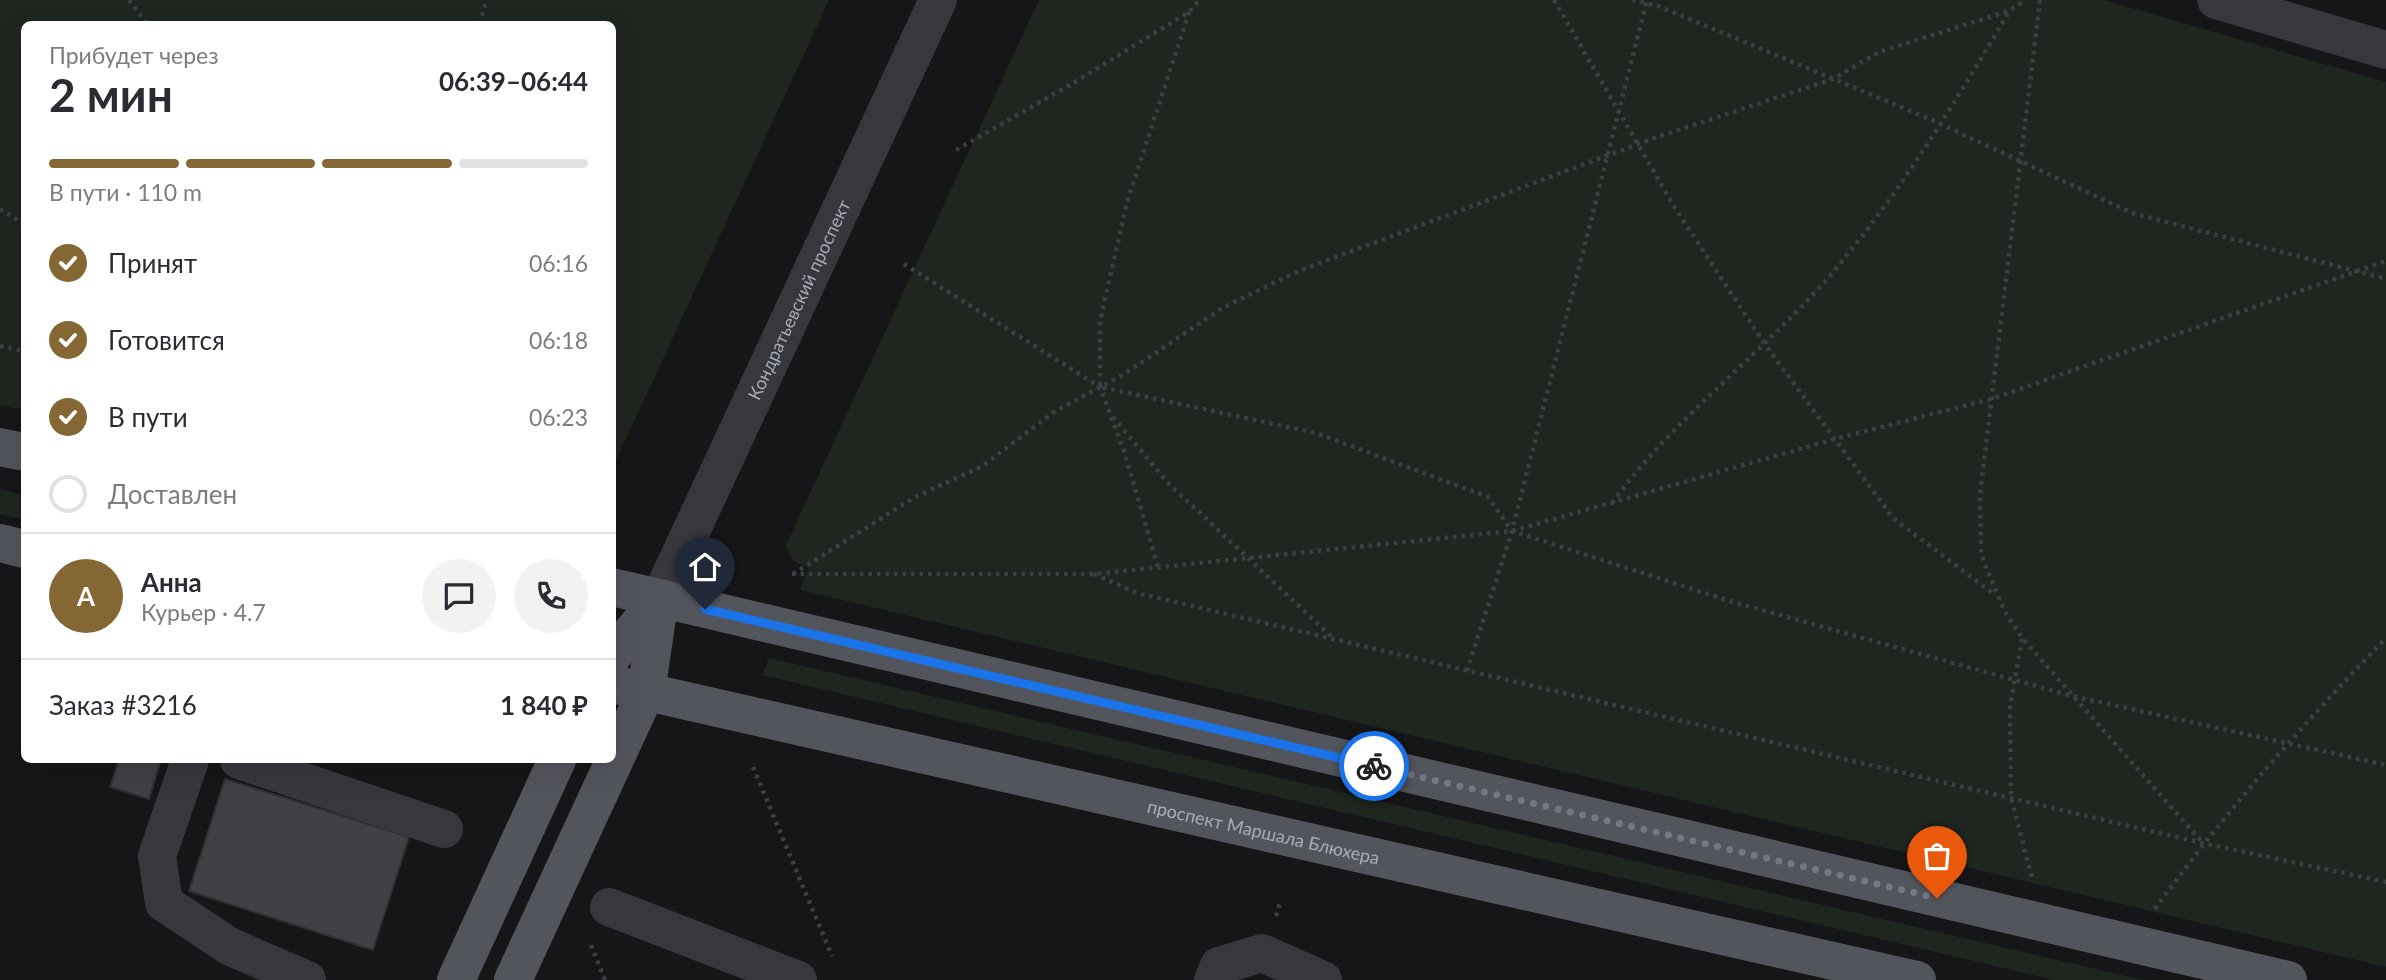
<!DOCTYPE html>
<html lang="ru">
<head>
<meta charset="utf-8">
<style>
	:root { --surface:#fff; --page:#f2f2f3; --text:#2b2b33; --muted:#7c7c81; --line:#e1e1e2; --accent:#856733 }
	body { margin:0; font-family:Lato,sans-serif; background:var(--page); color:var(--text); height:100vh; display:flex; flex-direction:column; font-size:26px; white-space:nowrap }
	* { box-sizing:border-box; margin:0 }
	p { font-size:23px; color:var(--muted) }
	.icon { flex:none; width:38px; height:38px; fill:none; stroke:currentColor; stroke-width:2; stroke-linecap:round; stroke-linejoin:round }
	.map { position:relative; flex:1; overflow:hidden }
	.drawer { position:absolute; left:21px; top:21px; width:595px; height:742px; display:flex; flex-direction:column; background:var(--surface); border-radius:10px; box-shadow:0 7px 28px #0002 }
	.drawer>* { flex:none }
	.pin { position:absolute; display:grid; place-items:center; width:60px; height:60px; color:#fff; margin:-72px -30px; border-radius:50% 50% 50% 0; rotate:-45deg; box-shadow:0 0 7px #0007 }
	.pin .icon { rotate:45deg }
	.courier { position:absolute; display:grid; place-items:center; width:70px; height:70px; margin:-35px; border:5px solid #1a73e8; border-radius:50%; background:#fff; color:#222; box-shadow:0 2px 9px #0007 }
	.head em { font-style:normal; font-weight:700 }
	.head div { display:flex; flex-direction:column-reverse }
	.head { display:flex; align-items:center; justify-content:space-between; height:119px; padding:0 28px }
	h1 { font-size:46px; font-weight:700; line-height:52px }
	.bar { display:grid; grid-template-columns:repeat(4,1fr); gap:10px 7px; align-content:center; height:84px; padding:0 28px }
	.bar i { height:9px; border-radius:5px; background:var(--line) }
	.bar .on { background:var(--accent) }
	.bar p { grid-column:span 4 }
	.line { display:flex; align-items:center; gap:18px; padding:0 28px; border-top:2px solid var(--line) }
	.line div { flex:1 }
	.round { display:grid; place-items:center; flex:none; width:74px; height:74px; border-radius:37px; background:var(--page) }
	ol { padding:0 28px; list-style:none }
	li { display:flex; align-items:center; gap:21px; height:77px }
	li p { margin-inline-start:auto }
	li .icon { padding:7px; border-radius:50%; background:var(--accent); color:#fff; stroke-width:4 }
	li:last-child { color:var(--muted) }
	li i { width:38px; height:38px; border:4px solid var(--line); border-radius:50% }
	.map>svg:first-child { display:block }
</style>
</head>
<body>
<div class="map">
<svg width="2386" height="980" viewBox="0 0 2386 980">
	<rect width="100%" height="100%" fill="#161618"/>
	<g fill="#1e261f">
		<polygon points="0,0 829,0 613,467 612,24 24,24 24,410 0,405"/>
		<polygon points="1039,0 2104,0 2386,82 2386,967 800,590 808,568 792,560 786,545"/>
		<polygon points="0,489 24,495 24,520 0,514"/>
		<polygon points="769,658 2143,980 2054,980 762,675"/>
	</g>
	<g fill="#404145" stroke="#303034" stroke-width="2">
		<polygon points="119,760 161,760 149,799 110,787"/>
		<polygon points="225,779 409,837 373,950 189,891"/>
	</g>
	<g fill="none" stroke-linecap="round" stroke-linejoin="round">
		<g stroke="#3d3f44" stroke-width="4.5" stroke-dasharray="3.5 5" stroke-linecap="butt">
			<polyline points="129,0 147,24"/>
			<polyline points="1554,0 1675,208 1764,343 1893,518 1995,595"/>
			<polyline points="1632,0 1658,6 1932,120 2132,213 2386,279"/>
			<polyline points="2040,0 1980,494 1981,555 2004,610 2022,638 2202,842"/>
			<polyline points="1189,12 1127,202 1100,321 1100,387 1316,433 1488,497 1512,531 1733,602 2072,696 2386,765"/>
			<polyline points="480,24 486,0"/>
			<polyline points="956,150 1075,82 1189,12 1199,0"/>
			<polyline points="0,209 24,224"/>
			<polyline points="904,264 1100,387 1124,451 1158,567"/>
			<polyline points="0,346 24,351"/>
			<polyline points="1113,417 1167,482 1334,639"/>
			<path d="M1612 503C1675 416 1764 353 1833 272 1901 192 1955 102 2009 12"/>
			<polyline points="792,574 1093,574 1512,531 1835,439 1991,399 2386,261"/>
			<polyline points="793,574 915,497 981,467 1054,412 1121,376 1224,307 1301,270 1657,137 1833,79 1879,52 2009,11 2025,0"/>
			<polyline points="1094,574 1137,593 2202,843 2386,882"/>
			<polyline points="2022,639 2010,707 2011,798 2032,878"/>
			<polyline points="1467,671 1512,531 1647,0"/>
			<polyline points="753,767 832,956"/>
			<path d="M2155 909C2225 812 2303 724 2386 638"/>
			<polyline points="1276,916 1280,903"/>
			<polyline points="591,945 605,980"/>
		</g>
		<g stroke="#37383d" stroke-width="38">
			<polyline points="2216,0 2386,50"/>
			<path id="s1" d="M660 598 938 0"/>
			<polyline points="190,760 157,856 164,903 229,946 307,980"/>
			<polyline points="239,760 444,829"/>
			<polyline points="609,907 798,980"/>
			<polyline points="1213,980 1219,966 1262,953 1323,980"/>
		</g>
		<g stroke="#53555c" stroke-width="38">
			<polyline points="0,447 24,452"/>
			<polyline points="0,543 24,549"/>
			<polyline points="612,587 2288,980"/>
			<polyline points="612,656 659,600"/>
			<path id="s2" d="M612 684 1917 980"/>
			<polyline points="456,980 557,760"/>
			<polyline points="513,980 646,692 660,598"/>
		</g>
	</g>
	<g fill="none" stroke-linecap="round" stroke-linejoin="round">
		<polyline stroke="#757880" stroke-width="7" stroke-dasharray="0 12.6" points="1374,766 1937,898"/>
		<polyline stroke="#1a73e8" stroke-width="9" points="705,609 1374,766"/>
	</g>
	<g text-anchor="middle" dominant-baseline="central" stroke-width="6" stroke-linejoin="round" paint-order="stroke">
		<g font-size="18" fill="#a8adb8" stroke="#111113">
			<text stroke="none"><textPath href="#s1" startOffset="329">Кондратьевский проспект</textPath></text>
			<text stroke="none"><textPath href="#s2" startOffset="668">проспект Маршала Блюхера</textPath></text>
		</g>
	</g>
</svg>
<div class="pin" style="left:1937px;top:898px;background:#ea580c"><svg class="icon" aria-label="bag" viewBox="0 0 24 24"><path d="M5 8h14l-1 12H6zM9 8a3 3 0 0 1 6 0"/></svg></div>
<div class="pin" style="left:705px;top:609px;background:#1f2937"><svg class="icon" aria-label="home" viewBox="0 0 24 24"><path d="M3 11l9-7 9 7M6 9v11h12V9"/></svg></div>
<div class="courier" style="left:1374px;top:766px"><svg class="icon" aria-label="bike" viewBox="0 0 24 24"><circle cx="6" cy="16" r="4"/><circle cx="18" cy="16" r="4"/><path d="M6 16l4-8h5l3 8M10 8l3 8H6M13 5h3"/></svg></div>
<section class="drawer">
<div class="head"><div><h1>2 мин</h1><p>Прибудет через</p></div><em>06:39–06:44</em></div>
<div class="bar"><i class="on"></i><i class="on"></i><i class="on"></i><i></i><p>В пути · 110 m</p></div>
<ol>
<li><svg class="icon" aria-label="check" viewBox="0 0 24 24"><path d="M5 12l5 5 9-10"/></svg>Принят<p>06:16</p></li>
<li><svg class="icon" aria-label="check" viewBox="0 0 24 24"><path d="M5 12l5 5 9-10"/></svg>Готовится<p>06:18</p></li>
<li><svg class="icon" aria-label="check" viewBox="0 0 24 24"><path d="M5 12l5 5 9-10"/></svg>В пути<p>06:23</p></li>
<li><i></i>Доставлен</li>
</ol>
<div class="line" style="height:126px"><b class="round" style="background:var(--accent);color:#fff">А</b><div><b>Анна</b><p>Курьер · 4.7</p></div><a class="round"><svg class="icon" aria-label="chat" viewBox="0 0 24 24"><path d="M4 5h16v11H9l-5 4z"/></svg></a><a class="round"><svg class="icon" aria-label="phone" viewBox="0 0 24 24"><path d="M5 4h4l2 5-3 2q2 4 5 5l2-3 5 2v4C11 20 4 13 5 4z"/></svg></a></div>
<div class="line" style="height:91px"><div>Заказ #3216</div><b>1 840 ₽</b></div>
</section>
</div>
</body>
</html>
